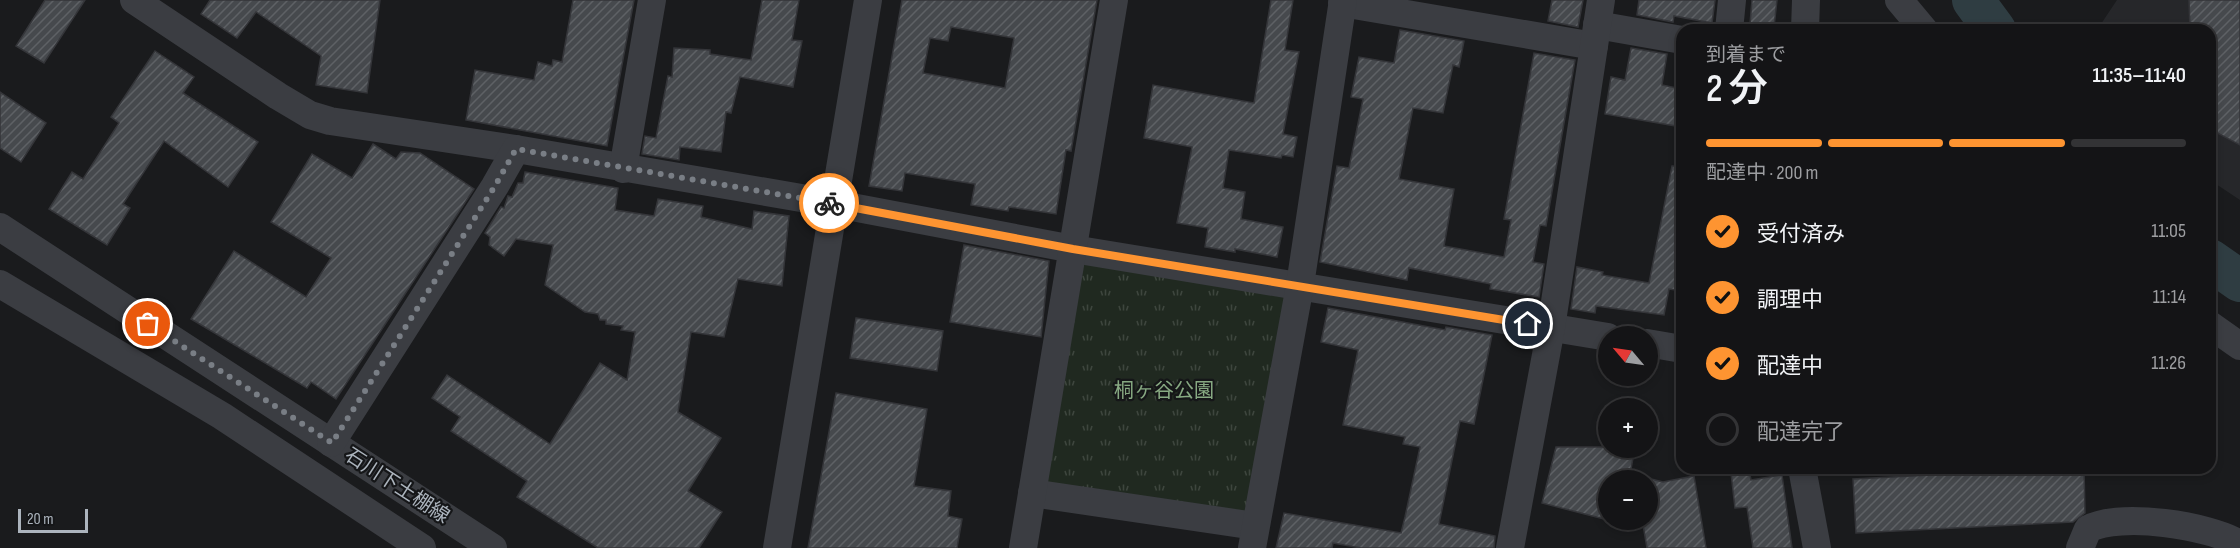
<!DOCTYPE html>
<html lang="ja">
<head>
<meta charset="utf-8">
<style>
	:root { --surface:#141416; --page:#212123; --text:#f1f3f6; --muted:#9d9ea1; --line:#333335; --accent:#fe9431 }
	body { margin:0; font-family:"Sofia Sans Condensed","Noto Sans JP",sans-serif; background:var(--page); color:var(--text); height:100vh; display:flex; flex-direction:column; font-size:22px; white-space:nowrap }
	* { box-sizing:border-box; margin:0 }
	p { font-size:20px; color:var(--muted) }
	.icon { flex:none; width:33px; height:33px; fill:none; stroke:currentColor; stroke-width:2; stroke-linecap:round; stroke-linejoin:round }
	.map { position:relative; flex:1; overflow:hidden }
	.side { position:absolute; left:1676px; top:24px; width:540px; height:450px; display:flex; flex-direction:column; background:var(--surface); border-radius:18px; box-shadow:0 3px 9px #0003,0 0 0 2px var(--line) }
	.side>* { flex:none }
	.needle { width:39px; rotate:299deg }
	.buttons { position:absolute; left:1598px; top:326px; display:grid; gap:12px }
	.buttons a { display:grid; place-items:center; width:60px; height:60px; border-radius:50%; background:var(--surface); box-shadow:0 3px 9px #0003,0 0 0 2px var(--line); font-size:30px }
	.scale { position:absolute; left:18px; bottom:15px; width:70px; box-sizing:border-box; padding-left:6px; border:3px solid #acb4bd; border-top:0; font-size:16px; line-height:21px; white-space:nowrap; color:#acb4bd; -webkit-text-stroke:4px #151618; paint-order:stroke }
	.pin { position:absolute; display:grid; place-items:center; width:51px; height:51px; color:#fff; margin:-26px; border:3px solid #fff; border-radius:50%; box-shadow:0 2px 6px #0007 }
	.courier { position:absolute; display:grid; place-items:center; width:60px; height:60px; margin:-30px; border:4px solid #fe9431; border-radius:50%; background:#fff; color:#222; box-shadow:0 2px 8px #0007 }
	.head em { font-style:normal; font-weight:600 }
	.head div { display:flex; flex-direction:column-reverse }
	.head { display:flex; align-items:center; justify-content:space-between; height:102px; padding:0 30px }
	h1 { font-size:39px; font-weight:600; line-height:45px }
	.bar { display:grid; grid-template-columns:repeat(4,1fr); gap:9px 6px; align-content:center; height:72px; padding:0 30px }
	.bar i { height:8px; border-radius:4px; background:var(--line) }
	.bar .on { background:var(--accent) }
	.bar p { grid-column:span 4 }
	ol { padding:0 30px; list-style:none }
	li { display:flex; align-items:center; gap:18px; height:66px }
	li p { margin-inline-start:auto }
	li .icon { padding:6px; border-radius:50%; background:var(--accent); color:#111; stroke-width:4 }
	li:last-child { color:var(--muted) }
	li i { width:33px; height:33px; border:3px solid var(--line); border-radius:50% }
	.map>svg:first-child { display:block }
</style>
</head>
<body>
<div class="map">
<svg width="2240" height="548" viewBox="0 0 2240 548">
	<defs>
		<pattern id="park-tufts" width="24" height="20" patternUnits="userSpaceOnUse" patternTransform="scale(1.5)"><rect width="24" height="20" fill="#202920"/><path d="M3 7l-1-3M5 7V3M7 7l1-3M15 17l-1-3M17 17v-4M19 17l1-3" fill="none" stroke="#3e463e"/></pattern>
		<pattern id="building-hatch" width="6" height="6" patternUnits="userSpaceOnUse" patternTransform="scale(1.5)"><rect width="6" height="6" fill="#46494d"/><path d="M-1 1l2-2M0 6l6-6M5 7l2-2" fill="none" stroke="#5e6165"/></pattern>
	</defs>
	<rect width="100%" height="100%" fill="#1a1b1d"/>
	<polygon fill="#26272a" points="2117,0 2240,0 2240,200 2210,180 2210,30 2097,30"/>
	<polygon fill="url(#park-tufts)" points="1073,249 1300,285 1255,526 1032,493"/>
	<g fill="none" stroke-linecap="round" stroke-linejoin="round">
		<g stroke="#2f3d42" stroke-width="42">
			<polyline points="1973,0 1995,30"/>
			<polyline points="2210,260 2240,281"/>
		</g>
	</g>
	<g fill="url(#building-hatch)" stroke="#343539" stroke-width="1.5" fill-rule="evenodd">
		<polygon points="45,0 85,0 44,63 16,46"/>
		<polygon points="210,0 380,0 367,93 316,85 321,56 256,12 237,38 201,14"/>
		<polygon points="573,0 634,0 607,146 466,120 475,70 534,80 538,62 552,66 553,60 562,62"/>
		<polygon points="762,0 799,0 792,40 802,41 793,87 740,77 731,113 726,112 721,152 680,147 679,160 642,154 645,136 656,138 668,76 672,77 674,48 710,50 710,54 751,60"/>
		<path d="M902 0H1097L1071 151 1066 150 1056 214 1009 207 1008 211 971 205 975 184 905 173 902 191 869 186ZM951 27 1014 38 1005 88 923 73 930 38 948 41Z"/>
		<polygon points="1271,0 1293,0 1285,50 1299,52 1283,134 1297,137 1293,157 1282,155 1281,158 1229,150 1223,188 1245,192 1241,219 1283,227 1277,257 1235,249 1235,252 1205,247 1208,228 1177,223 1192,147 1144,138 1153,85 1254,103"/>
		<polygon points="1552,0 1583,0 1578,27 1548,21"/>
		<polygon points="1639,0 1715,0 1712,23 1674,16 1673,22 1637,15"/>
		<polygon points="1752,0 1777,0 1774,27 1750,24"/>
		<polygon points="2189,0 2240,0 2240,145 2210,129 2210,30 2190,30"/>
		<polygon points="1400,30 1464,41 1459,67 1453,65 1443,113 1413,108 1399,179 1454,189 1444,246 1504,257 1511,220 1504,219 1534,53 1575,60 1546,226 1540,225 1533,262 1544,264 1539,297 1490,289 1491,284 1409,268 1407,280 1320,262 1337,166 1349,168 1363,99 1351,97 1359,57 1394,63"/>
		<polygon points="1631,48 1667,54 1662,85 1682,89 1682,127 1605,114 1611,77 1625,80"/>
		<polygon points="155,51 194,77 183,93 258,142 228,187 164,141 123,204 130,208 107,245 49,209 72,172 83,179 119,123 111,117"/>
		<polygon points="0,92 46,123 21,162 0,148"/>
		<polygon points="373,144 396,159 401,152 420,153 474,189 336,399 311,382 307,388 191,319 234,251 306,297 331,258 271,222 312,154 352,178"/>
		<polygon points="1672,166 1682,167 1682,291 1669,289 1664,315 1596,306 1595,313 1571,309 1577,267 1603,272 1602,275 1649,283"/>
		<polygon points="525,172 618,188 615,210 654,216 658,199 703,206 701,217 752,229 754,211 789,216 782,286 738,279 724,337 691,332 678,412 721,438 688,491 722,512 699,548 598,548 517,497 527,481 451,431 460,417 432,398 447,375 550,444 600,363 627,380 635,332 621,330 623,326 606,324 606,320 600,320 598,314 585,312 545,285 553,245 516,239 504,256 489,245 490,237 485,233 501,207 504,208 508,196 512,197 518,183 523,183"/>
		<polygon points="964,245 1049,261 1041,337 950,322"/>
		<polygon points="1328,308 1445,330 1446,327 1492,335 1474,424 1460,421 1439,524 1495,536 1494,548 1361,548 1333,543 1332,548 1276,548 1284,513 1401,533 1405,517 1420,447 1403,444 1405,437 1343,425 1358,350 1321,342"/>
		<polygon points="856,318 943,331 937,371 850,358"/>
		<polygon points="836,393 927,409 914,486 951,491 948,516 962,519 957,548 808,548"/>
		<polygon points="1556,447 1635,447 1629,480 1608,480 1608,520 1542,503"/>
		<polygon points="1951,468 2084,468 2085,513 2073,522 1856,533 1853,479 1948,474"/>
		<polygon points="1749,470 1751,480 1782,475 1792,548 1753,548 1747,507 1735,508 1731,473"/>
		<polygon points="1694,476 1706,548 1647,548 1642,519 1647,519 1647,478 1663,482"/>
	</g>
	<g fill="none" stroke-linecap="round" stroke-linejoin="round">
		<g stroke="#3b3d42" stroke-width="28">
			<polyline points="134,0 278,96 310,115 330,121 516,149 836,204 1073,249 1608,337"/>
			<polyline points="1899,0 1924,30"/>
			<polyline points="1342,3 1594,46"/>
			<polyline points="1597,25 1682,40"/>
			<polyline points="1729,30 1732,0"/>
			<polyline points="1805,30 1806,0"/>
			<polyline points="623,169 652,0"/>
			<polyline points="0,227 493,548"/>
			<polyline points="0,284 222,416 422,548"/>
			<polyline points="2210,325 2240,346"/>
			<polyline points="1647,343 1682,349"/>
			<polyline points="331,443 495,186 516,149"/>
			<polyline points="1802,468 1817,548"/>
			<polyline points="1032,493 1255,526"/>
			<polyline points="777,548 868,0"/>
			<polyline points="1023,548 1114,0"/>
			<polyline points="1252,548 1300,285 1343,0"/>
			<polyline points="1510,548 1551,328 1601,0"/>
			<path d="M2080 548 2088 529C2121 512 2208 525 2240 544"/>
		</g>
	</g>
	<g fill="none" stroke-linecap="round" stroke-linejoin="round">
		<polyline stroke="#797e85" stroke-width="6" stroke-dasharray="0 10.8" points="148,324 332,443 495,186 516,149 829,203"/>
		<polyline stroke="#fe9431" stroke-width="8" points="829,203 1073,249 1528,324"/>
	</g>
	<g text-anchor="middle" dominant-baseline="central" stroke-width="4.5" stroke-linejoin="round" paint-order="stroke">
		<g font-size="20" fill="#87a982" stroke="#151618">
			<text x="1164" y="391">桐ヶ谷公園</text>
		</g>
		<g font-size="20" fill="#acb4bd" stroke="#151618">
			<text transform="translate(397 486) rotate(33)">石川下土棚線</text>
		</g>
	</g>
</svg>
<div class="buttons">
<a><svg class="needle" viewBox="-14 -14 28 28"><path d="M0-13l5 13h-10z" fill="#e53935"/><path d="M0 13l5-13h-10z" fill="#9d9ea1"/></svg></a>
<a>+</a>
<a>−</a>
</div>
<div class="scale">20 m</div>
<div class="pin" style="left:148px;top:324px;background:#ea580c"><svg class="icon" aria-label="bag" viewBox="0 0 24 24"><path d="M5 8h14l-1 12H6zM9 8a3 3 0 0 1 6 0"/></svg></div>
<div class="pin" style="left:1528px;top:324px;background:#1f2937"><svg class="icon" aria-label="home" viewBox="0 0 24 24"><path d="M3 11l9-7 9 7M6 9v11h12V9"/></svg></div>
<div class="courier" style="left:829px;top:203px"><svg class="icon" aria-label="bike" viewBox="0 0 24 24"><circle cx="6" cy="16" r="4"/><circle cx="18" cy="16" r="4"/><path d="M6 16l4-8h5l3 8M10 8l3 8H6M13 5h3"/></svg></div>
<section class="side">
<div class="head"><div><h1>2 分</h1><p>到着まで</p></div><em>11:35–11:40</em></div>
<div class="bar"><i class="on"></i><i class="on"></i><i class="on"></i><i></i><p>配達中 · 200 m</p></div>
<ol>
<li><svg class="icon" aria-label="check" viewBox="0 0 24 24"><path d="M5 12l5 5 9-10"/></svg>受付済み<p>11:05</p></li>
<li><svg class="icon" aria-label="check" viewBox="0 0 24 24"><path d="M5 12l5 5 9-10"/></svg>調理中<p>11:14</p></li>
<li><svg class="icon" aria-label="check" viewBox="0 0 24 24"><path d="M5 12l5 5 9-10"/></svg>配達中<p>11:26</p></li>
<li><i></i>配達完了</li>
</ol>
</section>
</div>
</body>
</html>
